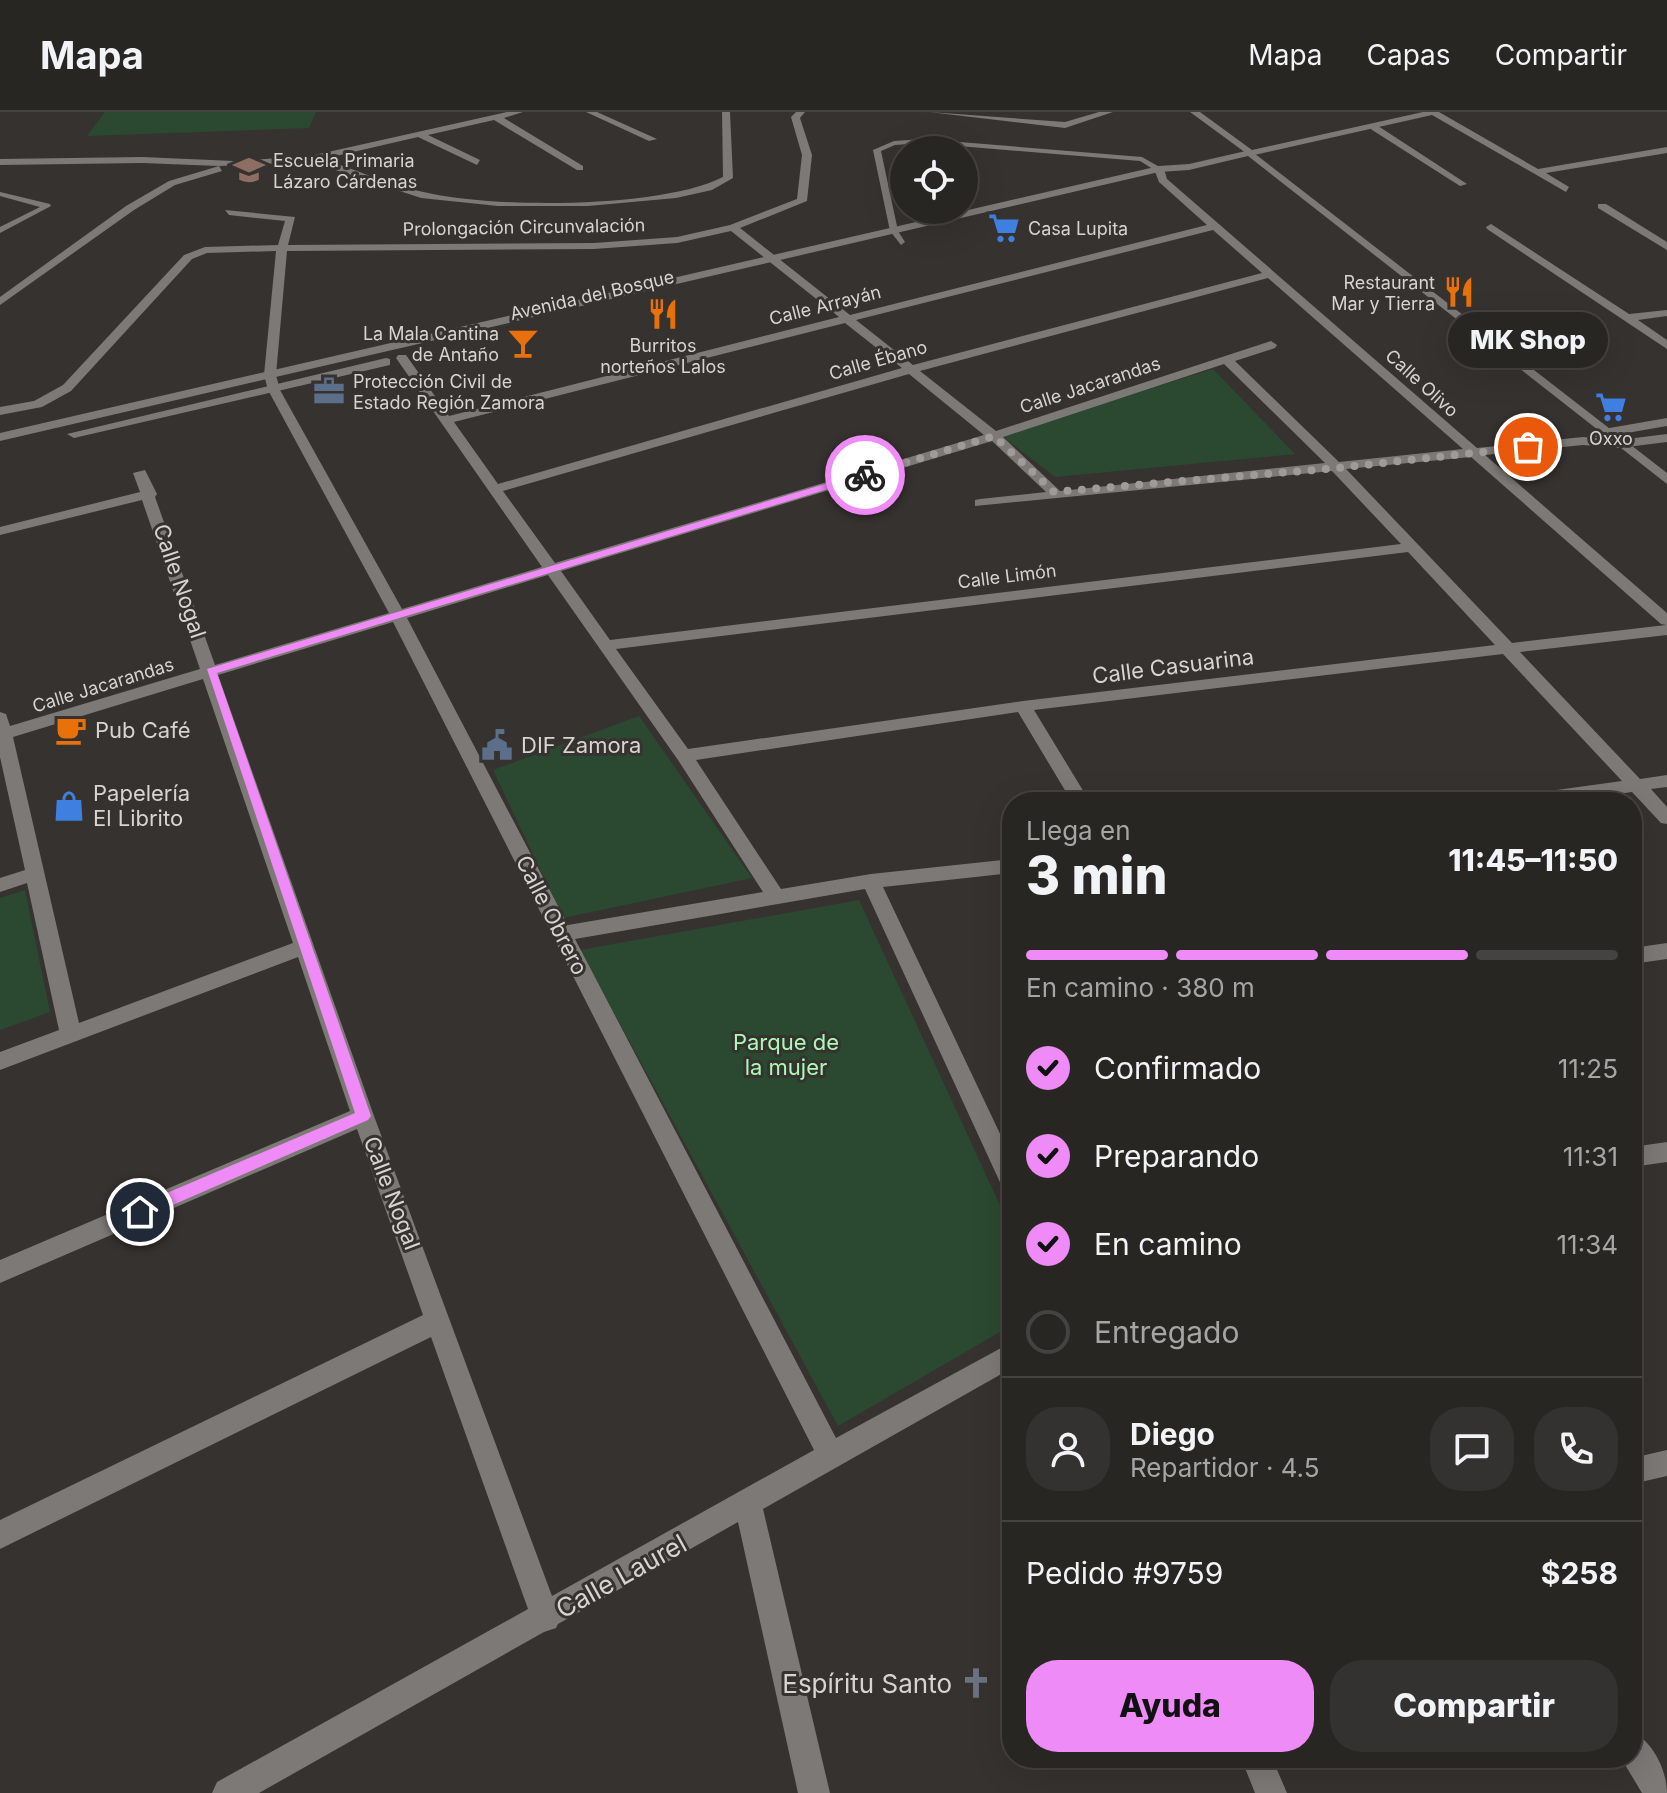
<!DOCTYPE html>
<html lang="es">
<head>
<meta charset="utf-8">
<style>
	:root { --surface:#282623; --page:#343230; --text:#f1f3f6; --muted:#a5a5a6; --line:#444341; --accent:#ef8bf6 }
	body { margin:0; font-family:Inter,sans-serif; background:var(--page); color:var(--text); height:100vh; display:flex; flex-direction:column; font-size:30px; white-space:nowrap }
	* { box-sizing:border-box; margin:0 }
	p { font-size:26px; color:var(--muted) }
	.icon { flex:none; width:44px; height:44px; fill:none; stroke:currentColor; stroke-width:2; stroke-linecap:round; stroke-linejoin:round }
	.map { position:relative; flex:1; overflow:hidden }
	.side { position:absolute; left:1002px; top:680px; width:640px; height:976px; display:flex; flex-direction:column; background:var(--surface); border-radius:32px; box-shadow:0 8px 32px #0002,0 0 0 2px var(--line) }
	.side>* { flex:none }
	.tools { position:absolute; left:890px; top:24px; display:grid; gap:16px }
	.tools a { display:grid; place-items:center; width:88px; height:88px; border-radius:50%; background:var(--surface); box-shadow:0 8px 32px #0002,0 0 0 2px var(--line); font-size:40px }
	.pin { position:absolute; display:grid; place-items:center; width:68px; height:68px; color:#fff; margin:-34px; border:4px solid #fff; border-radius:50%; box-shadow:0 2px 8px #0007 }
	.courier { position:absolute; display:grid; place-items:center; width:80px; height:80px; margin:-40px; border:6px solid #ef8bf6; border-radius:50%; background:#fff; color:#222; box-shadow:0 2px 10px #0007 }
	.bubble { position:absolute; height:56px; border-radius:28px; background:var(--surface); box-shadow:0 8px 32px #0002,0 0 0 2px var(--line); font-size:26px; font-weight:800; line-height:56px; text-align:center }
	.summary em { font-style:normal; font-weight:800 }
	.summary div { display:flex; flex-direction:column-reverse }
	.summary { display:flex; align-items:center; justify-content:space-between; height:136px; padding:0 24px }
	h1 { font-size:52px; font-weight:800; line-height:60px }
	.bar { display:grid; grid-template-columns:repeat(4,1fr); gap:12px 8px; align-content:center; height:96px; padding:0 24px }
	.bar i { height:10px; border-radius:6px; background:var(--line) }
	.bar .active { background:var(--accent) }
	.bar p { grid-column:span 4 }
	.line { display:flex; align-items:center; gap:20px; padding:0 24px; border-top:2px solid var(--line) }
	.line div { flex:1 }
	.round { display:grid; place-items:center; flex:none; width:84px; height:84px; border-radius:32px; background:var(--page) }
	ol { padding:0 24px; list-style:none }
	li { display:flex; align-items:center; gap:24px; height:88px }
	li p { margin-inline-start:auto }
	li .icon { padding:8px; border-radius:50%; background:var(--accent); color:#111; stroke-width:4 }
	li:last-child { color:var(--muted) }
	li i { width:44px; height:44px; border:4px solid var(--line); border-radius:50% }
	.action { display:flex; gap:16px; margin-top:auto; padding:16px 24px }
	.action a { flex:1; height:92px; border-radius:32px; background:var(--accent); color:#111; font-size:32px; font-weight:800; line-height:92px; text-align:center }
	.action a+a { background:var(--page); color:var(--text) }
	header { display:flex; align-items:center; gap:48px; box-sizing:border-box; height:112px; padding:0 40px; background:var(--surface); border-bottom:2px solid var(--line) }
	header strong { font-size:38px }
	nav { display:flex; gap:44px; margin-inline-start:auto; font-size:28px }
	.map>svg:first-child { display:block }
</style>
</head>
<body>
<header>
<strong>Mapa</strong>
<nav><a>Mapa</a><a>Capas</a><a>Compartir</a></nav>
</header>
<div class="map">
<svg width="1667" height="1681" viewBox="0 0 1667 1681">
	<rect width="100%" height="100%" fill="#36322f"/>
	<g fill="#2b4930">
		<polygon points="105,0 316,0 309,16 87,24"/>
		<polygon points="1213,257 1295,342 1055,365 1001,323"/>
		<polygon points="639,604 752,766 563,806 493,658"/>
		<polygon points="25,778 50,900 0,918 0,786"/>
		<polygon points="859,788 1012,1119 1012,1213 838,1314 580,838"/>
	</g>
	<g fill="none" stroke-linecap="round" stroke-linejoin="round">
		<g fill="#7d7976" fill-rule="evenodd">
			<polygon points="1369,12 1375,12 1467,72 1460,74 1369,16"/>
			<polygon points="923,27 1142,45 1163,57 1156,59 1140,49 923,31 895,33 881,39 898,119 905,130 901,133 890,119 873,38 894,29"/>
			<polygon points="0,80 50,92 51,94 0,121 0,115 40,95 0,84"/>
		</g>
		<g fill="#7d7976" fill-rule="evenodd">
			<path d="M507 0H523L504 6 583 54V58H577L494 8 428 23 480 48 477 53 418 25 323 47C359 59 395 75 433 82 501 96 662 96 723 65L722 0H730L733 66 712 78 676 86 588 94H498L421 86 311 50 219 54 222 59 175 73 134 98 0 193V185L126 94 169 69 219 54 142 51 0 53V47L142 45 234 49 310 44Z"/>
			<polygon points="586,0 597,0 657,27 649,29"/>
			<path d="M796 0H805L800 6 812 43 807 89 740 116 850 203 1207 113 1159 70 1154 57 1159 54 1164 57 1167 67 1477 336 1583 325 1619 328 1667 322V330L1619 336 1583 333 1485 343 1667 501V523L1520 540 1640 667 1667 663V675L1651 677 1667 695V712L1661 711 1632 680 1559 690H1504L1513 684 1622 669 1503 542 1034 598 1090 690H1072L1018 600 696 648 781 777 871 762 1012 747V761L883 775 1012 1047V1082L1004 1079 865 777 575 827 836 1326 1012 1230V1256L763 1397 830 1681H798L738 1410 558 1512 556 1516 544 1520 259 1681H212L217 1670 528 1497 431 1225 0 1437V1408L423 1203 357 1017 0 1171V1148L350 999 298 845 0 958V940L59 918 27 771 0 780V766L25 758 0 645V600L6 602 10 614 200 557 142 388 0 423V415L140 380 133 361 145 358 157 382 155 385 215 553 389 501 268 278 264 263 276 139 207 141 192 147 71 279 42 295 0 303V295L34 289 63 273 184 143 205 135 278 133 285 109 229 103 225 98 295 105 288 133 594 131 677 125 730 113 797 87 802 43 791 5ZM1213 118 1262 161 913 253 856 208ZM731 119 839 205 449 304 406 243H398L396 246 542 455 402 497 280 278 276 263 287 139 594 137 677 131ZM1268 166 1463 337 1339 350 1235 249 1275 236 1277 233 1271 229 996 319 920 259ZM845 211 902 256 498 372 454 310ZM1224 252 1325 351 1060 379 1003 325ZM909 262 984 323 555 451 503 379ZM992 329 1046 380 980 387 975 388V394L1332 359 1401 432 610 528 561 459ZM1471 345 1661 512 1666 513 1512 531 1346 357ZM1408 440 1495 533 1023 589 688 637 616 537ZM548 463 678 648 763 780 568 813 407 506ZM393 510 814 1338 552 1484 374 1004 218 563ZM203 567 293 831 79 911 13 625Z"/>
			<polygon points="929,0 1065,10 1099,0 1113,0 1065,16"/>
			<polygon points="1190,0 1200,0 1252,38 1423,0 1439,0 1538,57 1667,35 1667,41 1546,61 1569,75 1566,80 1432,3 1250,44"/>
			<polygon points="1598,92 1606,92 1667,130 1667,138 1598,96"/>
			<polygon points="1491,112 1629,202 1667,198 1667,204 1638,208 1667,228 1667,237 1487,117 1486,115"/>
			<polygon points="1667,306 1667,314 1598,326 1591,322 1598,318"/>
			<polygon points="1667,831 1667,847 1632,852 1632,836"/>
			<polygon points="1667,1030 1667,1050 1632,1055 1632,1035"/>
			<polygon points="1667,1338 1667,1364 1632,1372 1632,1346"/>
			<path d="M1632 1620C1653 1629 1667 1659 1667 1681H1642L1621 1646H1632Z"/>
			<polygon points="1241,1646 1272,1646 1287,1681 1255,1681"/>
		</g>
		<g fill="#7d7976" fill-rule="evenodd">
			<polygon points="1250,38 1667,361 1667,372 1248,44 1189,58 1159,60 0,329 0,321 1159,54 1189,52"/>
			<polygon points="386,246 390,247 390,253 74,326 67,322"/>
		</g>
	</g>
	<polygon fill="#ef8bf6" points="865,360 868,365 217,561 371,1004 368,1008 145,1105 134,1105 134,1095 355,1001 207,557"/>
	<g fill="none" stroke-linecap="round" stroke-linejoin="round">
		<polyline stroke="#9e9b98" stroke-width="8" stroke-dasharray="0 14.4" points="865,363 994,324 1054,380 1337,356 1528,335"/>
	</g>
	<defs>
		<symbol id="school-bare" viewBox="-9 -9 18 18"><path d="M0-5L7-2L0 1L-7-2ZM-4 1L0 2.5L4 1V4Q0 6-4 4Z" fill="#8d6e63" stroke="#36322f" stroke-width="2.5" paint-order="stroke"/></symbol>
		<symbol id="supermarket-bare" viewBox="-9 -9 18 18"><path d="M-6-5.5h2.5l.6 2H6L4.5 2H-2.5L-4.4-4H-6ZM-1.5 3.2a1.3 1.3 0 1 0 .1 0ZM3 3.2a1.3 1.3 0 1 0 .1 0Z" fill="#3f7fe0" stroke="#36322f" stroke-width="2.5" paint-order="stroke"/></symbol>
		<symbol id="restaurant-bare" viewBox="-9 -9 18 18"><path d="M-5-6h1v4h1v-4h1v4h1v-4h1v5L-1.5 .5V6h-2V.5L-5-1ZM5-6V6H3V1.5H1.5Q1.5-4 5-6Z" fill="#e8710a" stroke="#36322f" stroke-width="2.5" paint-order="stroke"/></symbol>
		<symbol id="bar-bare" viewBox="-9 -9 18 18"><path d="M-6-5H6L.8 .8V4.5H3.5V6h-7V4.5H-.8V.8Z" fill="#e8710a" stroke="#36322f" stroke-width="2.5" paint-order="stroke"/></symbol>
		<symbol id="office-bare" viewBox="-9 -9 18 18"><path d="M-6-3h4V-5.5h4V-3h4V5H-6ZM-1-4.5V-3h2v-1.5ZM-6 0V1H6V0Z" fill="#5c6f8a" stroke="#36322f" stroke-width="2.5" paint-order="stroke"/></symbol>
		<symbol id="cafe-bare" viewBox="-9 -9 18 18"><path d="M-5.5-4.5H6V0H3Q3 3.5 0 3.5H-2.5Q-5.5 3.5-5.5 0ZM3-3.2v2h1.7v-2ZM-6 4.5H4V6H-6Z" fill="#e8710a" stroke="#36322f" stroke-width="2.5" paint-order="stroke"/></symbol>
		<symbol id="civic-bare" viewBox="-9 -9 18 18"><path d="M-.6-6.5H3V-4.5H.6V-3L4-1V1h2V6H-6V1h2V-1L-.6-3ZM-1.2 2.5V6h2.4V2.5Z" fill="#5c6f8a" stroke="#36322f" stroke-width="2.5" paint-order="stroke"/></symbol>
		<symbol id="shop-bare" viewBox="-9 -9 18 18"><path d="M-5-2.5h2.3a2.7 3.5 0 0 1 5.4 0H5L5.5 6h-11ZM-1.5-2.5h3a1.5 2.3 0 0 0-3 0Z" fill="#3f7fe0" stroke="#36322f" stroke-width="2.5" paint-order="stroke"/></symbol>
		<symbol id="church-bare" viewBox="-9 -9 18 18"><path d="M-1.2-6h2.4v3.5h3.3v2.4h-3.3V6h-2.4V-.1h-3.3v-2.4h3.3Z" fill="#6b7280" stroke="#36322f" stroke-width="2.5" paint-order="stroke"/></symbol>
	</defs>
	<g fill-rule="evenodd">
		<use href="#school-bare" x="227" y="36" width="44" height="44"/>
		<use href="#supermarket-bare" x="982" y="94" width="44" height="44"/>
		<use href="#restaurant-bare" x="1437" y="158" width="44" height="44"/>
		<use href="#restaurant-bare" x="641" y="180" width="44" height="44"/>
		<use href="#bar-bare" x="501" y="209" width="44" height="44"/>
		<use href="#office-bare" x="307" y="257" width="44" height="44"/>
		<use href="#supermarket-bare" x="1589" y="273" width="44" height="44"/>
		<use href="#cafe-bare" x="49" y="596" width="44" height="44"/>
		<use href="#civic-bare" x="475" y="611" width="44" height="44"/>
		<use href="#shop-bare" x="47" y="672" width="44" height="44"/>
		<use href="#church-bare" x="954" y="1549" width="44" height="44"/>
	</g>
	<g text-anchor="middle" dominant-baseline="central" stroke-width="6" stroke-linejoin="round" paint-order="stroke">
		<g font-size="18" fill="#d6d3d1" stroke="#36322f" text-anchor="start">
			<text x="273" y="48">Escuela Primaria<tspan x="273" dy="21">Lázaro Cárdenas</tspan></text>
			<text x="1028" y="116">Casa Lupita</text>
			<text x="1435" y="170" text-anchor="end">Restaurant<tspan x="1435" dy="21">Mar y Tierra</tspan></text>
			<text x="499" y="221" text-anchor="end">La Mala Cantina<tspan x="499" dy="21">de Antaño</tspan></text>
			<text x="663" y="233" text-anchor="middle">Burritos<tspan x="663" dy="21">norteños Lalos</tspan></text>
			<text x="353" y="269">Protección Civil de<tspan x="353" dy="21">Estado Región Zamora</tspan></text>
			<text x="1611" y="326" text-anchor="middle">Oxxo</text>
		</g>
		<g font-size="18" fill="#d6d3d1" stroke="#36322f">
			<text transform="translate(524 115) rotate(-1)">Prolongación Circunvalación</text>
			<text transform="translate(592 183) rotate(-13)">Avenida del Bosque</text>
			<text transform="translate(825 193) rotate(-14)">Calle Arrayán</text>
			<text transform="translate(878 248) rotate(-16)">Calle Ébano</text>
			<text transform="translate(1422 271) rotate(42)">Calle Olivo</text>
			<text transform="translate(1090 273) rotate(-18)">Calle Jacarandas</text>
			<text transform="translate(1007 464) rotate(-7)">Calle Limón</text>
			<text transform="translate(103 573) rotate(-17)">Calle Jacarandas</text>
		</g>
		<g font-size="22" fill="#d6d3d1" stroke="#36322f">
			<text transform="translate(180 469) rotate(71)">Calle Nogal</text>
			<text transform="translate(1173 554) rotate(-7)">Calle Casuarina</text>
			<text transform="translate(552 803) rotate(63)">Calle Obrero</text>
			<text transform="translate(392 1081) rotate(69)">Calle Nogal</text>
		</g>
		<g font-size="22" fill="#d6d3d1" stroke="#36322f" text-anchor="start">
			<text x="95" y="618">Pub Café</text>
			<text x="521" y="633">DIF Zamora</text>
			<text x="93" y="681">Papelería<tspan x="93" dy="25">El Librito</tspan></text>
		</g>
		<g font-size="22" fill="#aafab5" stroke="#36322f">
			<text x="786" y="930">Parque de<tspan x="786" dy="25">la mujer</tspan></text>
		</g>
		<g font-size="26" fill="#d6d3d1" stroke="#36322f">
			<text transform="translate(621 1464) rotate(-29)">Calle Laurel</text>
		</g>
		<g font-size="26" fill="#d6d3d1" stroke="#36322f" text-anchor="end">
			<text x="952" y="1571">Espíritu Santo</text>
		</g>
	</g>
</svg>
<div class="tools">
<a><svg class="icon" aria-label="locate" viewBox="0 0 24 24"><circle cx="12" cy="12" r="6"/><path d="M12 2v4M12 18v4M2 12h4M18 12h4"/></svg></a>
</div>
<div class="pin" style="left:1528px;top:335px;background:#ea580c"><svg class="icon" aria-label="bag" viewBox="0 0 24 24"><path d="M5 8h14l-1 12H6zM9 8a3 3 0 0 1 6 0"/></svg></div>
<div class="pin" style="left:140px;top:1100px;background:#1f2937"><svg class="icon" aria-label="home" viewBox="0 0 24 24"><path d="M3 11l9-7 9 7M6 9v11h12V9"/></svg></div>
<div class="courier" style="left:865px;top:363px"><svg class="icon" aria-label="bike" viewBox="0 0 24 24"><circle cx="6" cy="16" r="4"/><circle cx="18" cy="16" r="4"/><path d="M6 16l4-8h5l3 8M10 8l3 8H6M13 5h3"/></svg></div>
<div class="bubble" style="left:1448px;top:200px;width:160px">MK Shop</div>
<section class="side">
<div class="summary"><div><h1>3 min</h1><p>Llega en</p></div><em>11:45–11:50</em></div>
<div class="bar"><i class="active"></i><i class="active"></i><i class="active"></i><i></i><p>En camino · 380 m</p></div>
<ol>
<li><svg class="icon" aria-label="check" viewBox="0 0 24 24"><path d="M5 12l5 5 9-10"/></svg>Confirmado<p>11:25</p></li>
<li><svg class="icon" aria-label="check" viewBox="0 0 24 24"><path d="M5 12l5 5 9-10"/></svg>Preparando<p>11:31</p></li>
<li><svg class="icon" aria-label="check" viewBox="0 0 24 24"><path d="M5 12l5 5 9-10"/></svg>En camino<p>11:34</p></li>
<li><i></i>Entregado</li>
</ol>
<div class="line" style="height:144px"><a class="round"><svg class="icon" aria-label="person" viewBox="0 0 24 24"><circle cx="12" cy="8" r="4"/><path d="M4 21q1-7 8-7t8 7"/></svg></a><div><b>Diego</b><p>Repartidor · 4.5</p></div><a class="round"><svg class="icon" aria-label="chat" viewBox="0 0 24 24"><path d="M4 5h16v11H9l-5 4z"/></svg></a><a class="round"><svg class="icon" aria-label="phone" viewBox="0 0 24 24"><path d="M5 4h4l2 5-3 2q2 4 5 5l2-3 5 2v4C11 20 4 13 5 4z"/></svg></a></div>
<div class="line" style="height:104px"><div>Pedido #9759</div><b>$258</b></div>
<div class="action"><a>Ayuda</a><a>Compartir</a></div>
</section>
</div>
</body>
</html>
